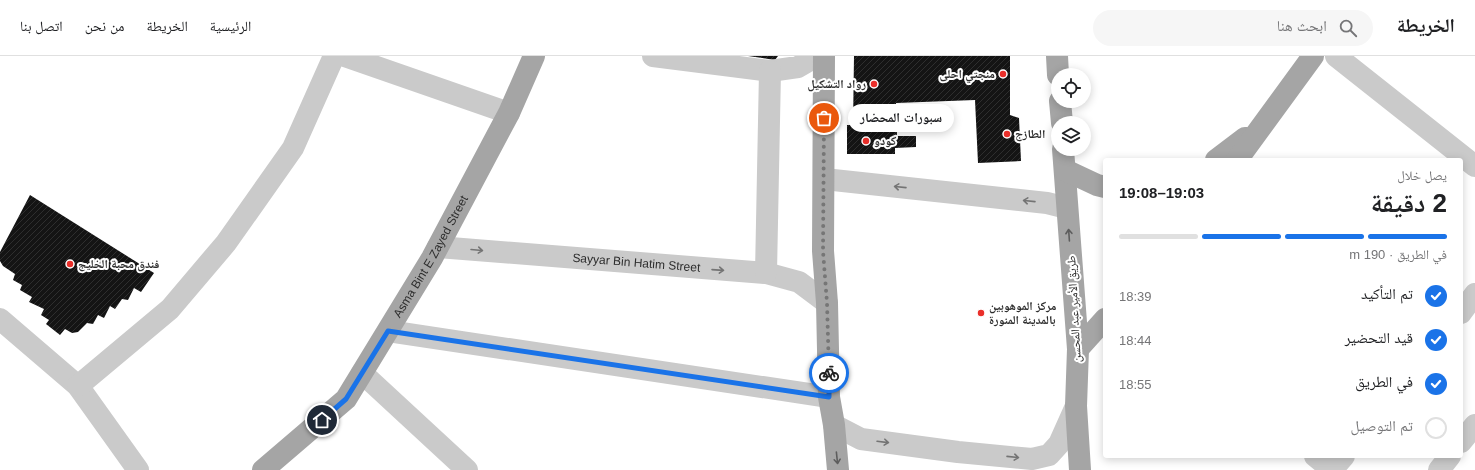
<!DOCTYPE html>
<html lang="ar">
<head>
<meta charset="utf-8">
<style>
	:root { --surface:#fff; --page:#f6f6f6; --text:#202124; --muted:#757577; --line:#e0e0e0; --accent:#1a73e8 }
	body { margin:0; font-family:Arial,"Noto Naskh Arabic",sans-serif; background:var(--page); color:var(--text); direction:rtl; height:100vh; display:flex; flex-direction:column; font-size:15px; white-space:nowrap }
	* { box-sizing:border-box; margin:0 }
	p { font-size:13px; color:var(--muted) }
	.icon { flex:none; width:22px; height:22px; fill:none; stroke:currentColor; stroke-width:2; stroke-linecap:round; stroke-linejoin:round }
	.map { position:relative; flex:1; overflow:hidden; direction:ltr }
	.panel { position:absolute; left:1103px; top:102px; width:360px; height:300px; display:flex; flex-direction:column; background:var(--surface); border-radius:4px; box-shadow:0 2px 10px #0003; direction:rtl }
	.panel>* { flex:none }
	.tools { position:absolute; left:1051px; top:12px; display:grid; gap:8px }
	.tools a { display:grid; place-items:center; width:40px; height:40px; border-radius:50%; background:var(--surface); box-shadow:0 2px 10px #0003; font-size:20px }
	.pin { position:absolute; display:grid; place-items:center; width:34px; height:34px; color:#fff; margin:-17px; border:2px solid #fff; border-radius:50%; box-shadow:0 1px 4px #0007 }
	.courier { position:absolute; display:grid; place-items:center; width:40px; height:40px; margin:-20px; border:3px solid #1a73e8; border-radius:50%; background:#fff; color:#222; box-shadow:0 1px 5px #0007 }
	.bubble { position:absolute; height:28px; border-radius:14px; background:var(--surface); box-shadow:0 2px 10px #0003; font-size:13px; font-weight:800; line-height:28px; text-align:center; direction:rtl }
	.head em { font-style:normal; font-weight:800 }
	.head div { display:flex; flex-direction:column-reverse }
	.head { display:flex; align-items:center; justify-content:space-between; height:68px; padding:0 16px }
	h1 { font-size:26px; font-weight:800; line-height:30px }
	.bar { display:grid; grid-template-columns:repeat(4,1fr); gap:6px 4px; align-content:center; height:48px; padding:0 16px }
	.bar i { height:5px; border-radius:3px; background:var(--line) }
	.bar .selected { background:var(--accent) }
	.bar p { grid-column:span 4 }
	ol { padding:0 16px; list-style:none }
	li { display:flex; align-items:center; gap:12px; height:44px }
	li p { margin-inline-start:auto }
	li .icon { padding:4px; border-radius:50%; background:var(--accent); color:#fff; stroke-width:4 }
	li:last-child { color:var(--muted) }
	li i { width:22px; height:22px; border:2px solid var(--line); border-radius:50% }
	header { display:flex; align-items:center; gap:24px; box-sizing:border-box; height:56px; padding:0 20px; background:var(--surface); border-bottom:1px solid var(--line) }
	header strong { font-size:19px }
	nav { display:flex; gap:22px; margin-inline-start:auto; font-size:14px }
	.search { width:280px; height:36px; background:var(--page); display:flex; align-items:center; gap:10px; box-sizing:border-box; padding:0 14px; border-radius:22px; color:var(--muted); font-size:15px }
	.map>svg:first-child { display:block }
</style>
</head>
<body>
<header>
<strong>الخريطة</strong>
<div class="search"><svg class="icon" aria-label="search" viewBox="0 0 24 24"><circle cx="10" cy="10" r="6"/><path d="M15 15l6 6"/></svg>ابحث هنا</div>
<nav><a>الرئيسية</a><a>الخريطة</a><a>من نحن</a><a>اتصل بنا</a></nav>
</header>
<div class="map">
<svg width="1475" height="414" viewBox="0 0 1475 414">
	<defs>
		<pattern id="building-hatch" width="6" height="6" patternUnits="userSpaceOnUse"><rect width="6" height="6" fill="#141414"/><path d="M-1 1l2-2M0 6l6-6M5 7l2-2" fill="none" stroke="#2e2e2e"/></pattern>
	</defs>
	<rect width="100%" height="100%" fill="#fff"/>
	<g fill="url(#building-hatch)">
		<polygon points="748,0 778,0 775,4"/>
		<polygon points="854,0 1010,0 1010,59 1019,62 1021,105 978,107 975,44 896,47 897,80 916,80 916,91 895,92 895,98 847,98 847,69 853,69"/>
		<polygon points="30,139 154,217 141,236 134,232 128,244 122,243 115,253 110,250 104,262 98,259 93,268 87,267 78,276 72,277 65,273 60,279 46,268 49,264 41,259 44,253 29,246 32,241 20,234 22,229 13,224 15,218 3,210 0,205 0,196"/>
	</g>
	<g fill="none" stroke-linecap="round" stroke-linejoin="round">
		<g stroke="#cacaca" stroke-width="22">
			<polyline points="345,0 509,57"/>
			<polyline points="653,0 770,15 798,11 817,0"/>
			<polyline points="1336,0 1475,110"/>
			<polyline points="824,123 1047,147 1067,152"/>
			<path id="s1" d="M438 191 766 217 799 226 827 247"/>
			<polyline points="766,217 770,15"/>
			<polyline points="1461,257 1475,238"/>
			<polyline points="0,263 78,330 138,414"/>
			<polyline points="388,275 829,341"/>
			<polyline points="362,317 467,414"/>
			<polyline points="78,330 170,253 226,187 293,92 334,0"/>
			<polyline points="834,369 861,383 958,396 1032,403 1049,399 1059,388 1076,350"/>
			<polyline points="1461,386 1475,369"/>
			<polyline points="1315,400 1332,414"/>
			<polyline points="1332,414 1344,400"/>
			<polyline points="1439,414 1450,400"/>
		</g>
		<g stroke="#a5a5a5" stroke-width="22">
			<polyline points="824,0 823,195 827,247 829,341 834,369 838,414"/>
			<polyline points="1057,0 1058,19"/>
			<polyline points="1060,45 1062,67"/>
			<polyline points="1063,93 1078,293 1076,350 1080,414"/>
			<polyline points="1216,104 1245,82"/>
			<polyline points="1237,104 1313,0"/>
			<polyline points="1065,114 1097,129 1105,131"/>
			<polyline points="1078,293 1105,263"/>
			<path id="s2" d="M263 414 346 343 432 202 509 57 534 0"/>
		</g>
	</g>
	<defs><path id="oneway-shaft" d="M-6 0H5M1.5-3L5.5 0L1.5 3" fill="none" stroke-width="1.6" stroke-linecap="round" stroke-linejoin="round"/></defs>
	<g stroke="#747474">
		<use href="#oneway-shaft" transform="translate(900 131) rotate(-174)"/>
		<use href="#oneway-shaft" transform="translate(1029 145) rotate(-174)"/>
		<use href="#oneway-shaft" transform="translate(477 194) rotate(5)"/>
		<use href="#oneway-shaft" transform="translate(718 214) rotate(4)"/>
		<use href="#oneway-shaft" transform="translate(883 386) rotate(7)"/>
		<use href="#oneway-shaft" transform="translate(1013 401) rotate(6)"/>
	</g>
	<g stroke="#5d5d5d">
		<use href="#oneway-shaft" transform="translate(1069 179) rotate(-94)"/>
		<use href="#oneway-shaft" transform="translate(837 402) rotate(84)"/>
	</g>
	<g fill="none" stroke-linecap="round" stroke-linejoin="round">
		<polyline stroke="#767676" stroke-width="4" stroke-dasharray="0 7.2" points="824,62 823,195 827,247 829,317"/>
		<polyline stroke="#1a73e8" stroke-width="5" points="322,364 346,343 388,275 829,341 829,317"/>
	</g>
	<g fill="#ea2f2a" stroke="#fff" stroke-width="1.5">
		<circle cx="1003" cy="18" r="4"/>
		<circle cx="874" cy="28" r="4"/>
		<circle cx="1007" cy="78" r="4"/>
		<circle cx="866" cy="85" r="4"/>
		<circle cx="70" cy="208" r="4"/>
		<circle cx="981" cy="257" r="4"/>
	</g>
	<g text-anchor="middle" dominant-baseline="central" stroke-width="4" stroke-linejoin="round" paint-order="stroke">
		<g font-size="12" font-weight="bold" fill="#2d2d2d" stroke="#fff" text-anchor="start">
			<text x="995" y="18" text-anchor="end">منجتي احلى</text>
			<text x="866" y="28" text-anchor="end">رواد التشكيل</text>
			<text x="1015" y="78">الطازج</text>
			<text x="874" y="85">كودو</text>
			<text x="78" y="208">فندق محبة الخليج</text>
			<text x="989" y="250">مركز الموهوبين<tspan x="989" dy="14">بالمدينة المنورة</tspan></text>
		</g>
		<g font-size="12" fill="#2d2d2d" stroke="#fff">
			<text stroke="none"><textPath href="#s2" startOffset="275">Asma Bint E Zayed Street</textPath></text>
			<text stroke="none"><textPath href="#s1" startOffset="199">Sayyar Bin Hatim Street</textPath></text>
			<text transform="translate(1074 253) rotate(-93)">طريق الأمير عبد المحسن</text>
		</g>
	</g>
</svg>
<div class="tools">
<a><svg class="icon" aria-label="locate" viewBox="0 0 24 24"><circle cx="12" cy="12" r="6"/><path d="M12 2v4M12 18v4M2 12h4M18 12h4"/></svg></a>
<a><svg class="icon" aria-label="layers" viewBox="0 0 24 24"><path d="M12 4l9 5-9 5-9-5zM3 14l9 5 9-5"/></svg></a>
</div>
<div class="pin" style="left:824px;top:62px;background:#ea580c"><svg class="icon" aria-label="bag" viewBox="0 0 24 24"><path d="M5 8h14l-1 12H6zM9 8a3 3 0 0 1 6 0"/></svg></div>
<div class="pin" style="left:322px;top:364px;background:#1f2937"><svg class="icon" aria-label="home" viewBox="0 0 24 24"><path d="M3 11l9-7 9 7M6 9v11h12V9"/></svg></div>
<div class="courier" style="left:829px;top:317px"><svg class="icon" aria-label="bike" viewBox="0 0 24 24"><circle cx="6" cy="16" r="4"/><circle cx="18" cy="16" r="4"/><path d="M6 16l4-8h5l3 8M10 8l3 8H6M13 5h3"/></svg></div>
<div class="bubble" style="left:848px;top:48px;width:106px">سبورات المحضار</div>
<section class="panel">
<div class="head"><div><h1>2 دقيقة</h1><p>يصل خلال</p></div><em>19:03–19:08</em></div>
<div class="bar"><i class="selected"></i><i class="selected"></i><i class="selected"></i><i></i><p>في الطريق · 190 m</p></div>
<ol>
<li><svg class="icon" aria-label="check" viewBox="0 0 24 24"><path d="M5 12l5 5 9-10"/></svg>تم التأكيد<p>18:39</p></li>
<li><svg class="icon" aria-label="check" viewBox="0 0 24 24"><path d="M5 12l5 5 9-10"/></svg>قيد التحضير<p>18:44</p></li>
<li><svg class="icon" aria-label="check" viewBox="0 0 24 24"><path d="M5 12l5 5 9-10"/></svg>في الطريق<p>18:55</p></li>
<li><i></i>تم التوصيل</li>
</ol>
</section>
</div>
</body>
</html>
